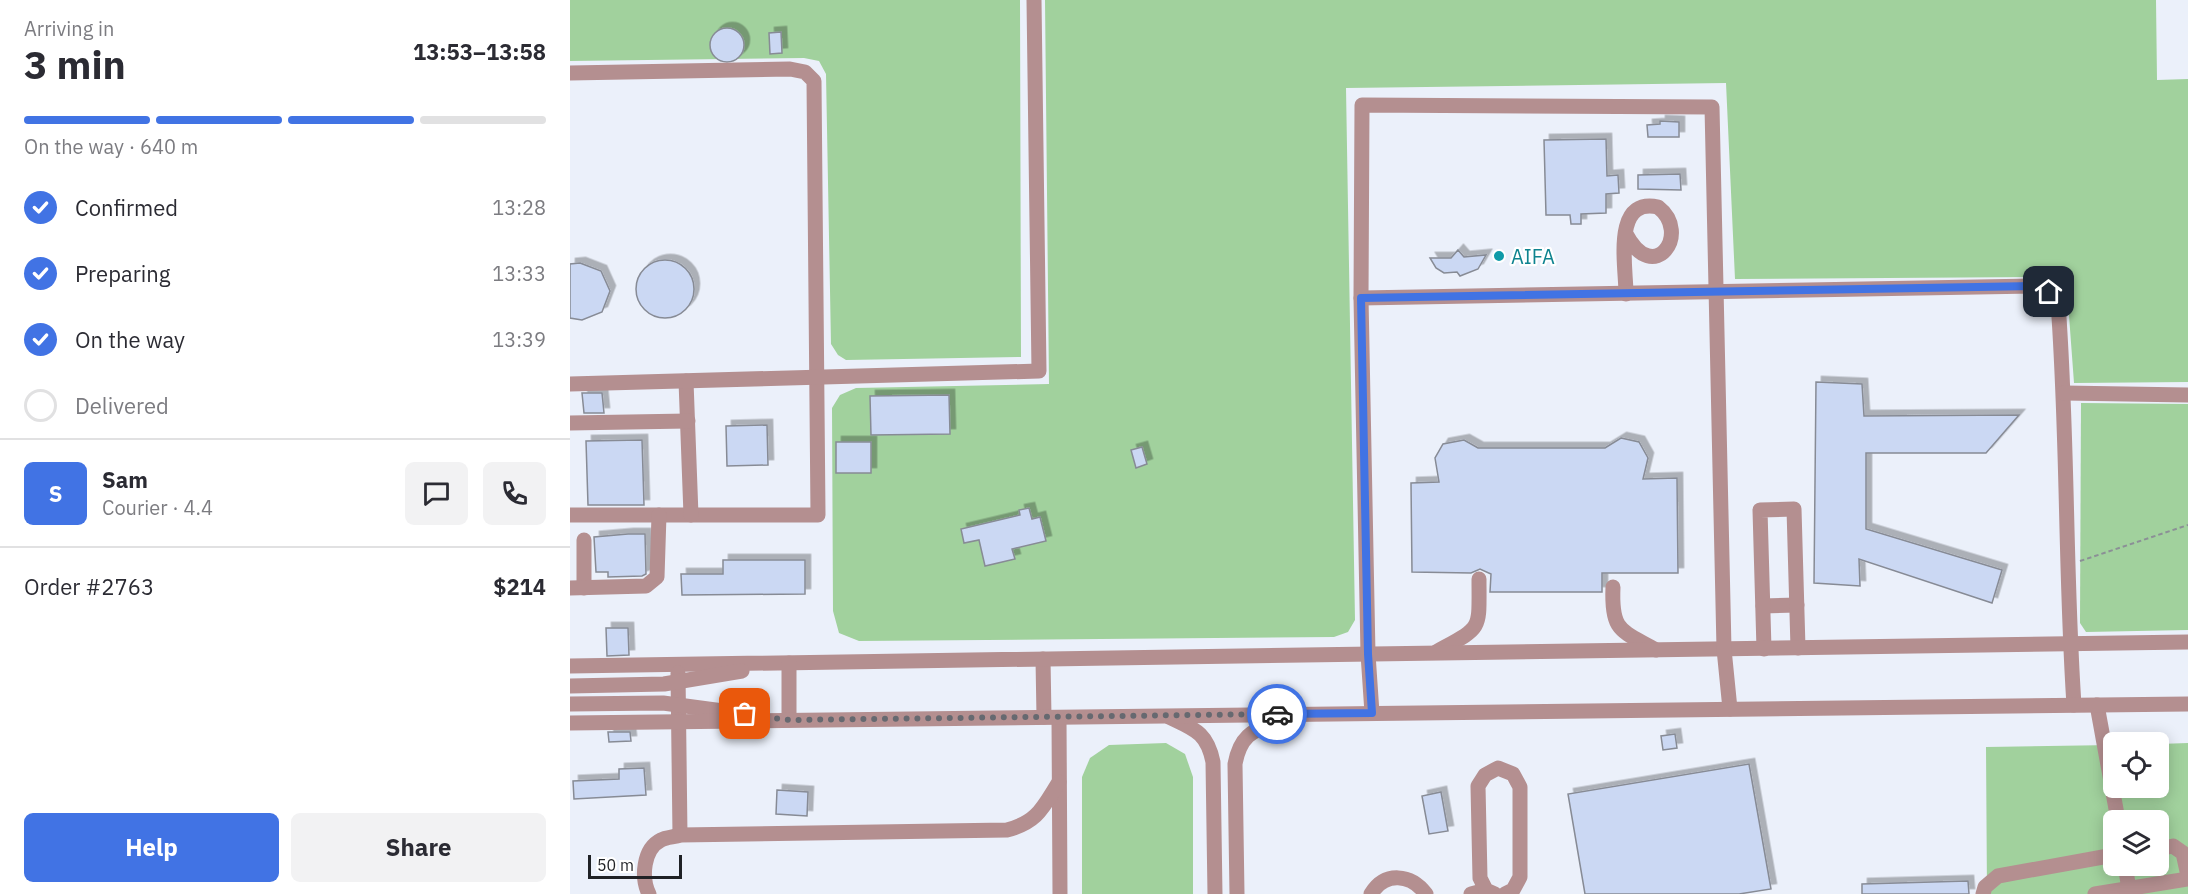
<!DOCTYPE html>
<html lang="en">
<head>
<meta charset="utf-8">
<style>
	:root { --surface:#fff; --page:#f2f2f3; --text:#2b2b33; --muted:#7c7c81; --line:#e1e1e2; --accent:#4173e4 }
	body { margin:0; font-family:"IBM Plex Sans",sans-serif; background:var(--page); color:var(--text); height:100vh; display:flex; flex-direction:column; font-size:22px; white-space:nowrap }
	* { box-sizing:border-box; margin:0 }
	p { font-size:20px; color:var(--muted) }
	.icon { flex:none; width:33px; height:33px; fill:none; stroke:currentColor; stroke-width:2; stroke-linecap:round; stroke-linejoin:round }
	.map { position:relative; flex:1; overflow:hidden }
	.panel { display:flex; flex-direction:column; background:var(--surface); width:570px }
	.panel>* { flex:none }
	.fabs { position:absolute; left:1533px; top:732px; display:grid; gap:12px }
	.fabs a { display:grid; place-items:center; width:66px; height:66px; border-radius:9px; background:var(--surface); box-shadow:0 3px 15px #0003; font-size:30px }
	.scale { position:absolute; left:18px; bottom:15px; width:94px; box-sizing:border-box; padding-left:6px; border:3px solid #1f2125; border-top:0; font-size:16px; line-height:21px; white-space:nowrap; color:#1f2125; -webkit-text-stroke:4px #fff; paint-order:stroke }
	.pin { position:absolute; display:grid; place-items:center; width:51px; height:51px; color:#fff; margin:-26px; border-radius:12px; box-shadow:0 3px 9px #0006 }
	.courier { position:absolute; display:grid; place-items:center; width:60px; height:60px; margin:-30px; border:4px solid #4173e4; border-radius:50%; background:#fff; color:#222; box-shadow:0 2px 8px #0007 }
	.summary em { font-style:normal; font-weight:800 }
	.summary div { display:flex; flex-direction:column-reverse }
	.summary { display:flex; align-items:center; justify-content:space-between; height:102px; padding:0 24px }
	h1 { font-size:39px; font-weight:800; line-height:45px }
	.bar { display:grid; grid-template-columns:repeat(4,1fr); gap:9px 6px; align-content:center; height:72px; padding:0 24px }
	.bar i { height:8px; border-radius:4px; background:var(--line) }
	.bar .active { background:var(--accent) }
	.bar p { grid-column:span 4 }
	.line { display:flex; align-items:center; gap:15px; padding:0 24px; border-top:2px solid var(--line) }
	.line div { flex:1 }
	.round { display:grid; place-items:center; flex:none; width:63px; height:63px; border-radius:9px; background:var(--page) }
	ol { padding:0 24px; list-style:none }
	li { display:flex; align-items:center; gap:18px; height:66px }
	li p { margin-inline-start:auto }
	li .icon { padding:6px; border-radius:50%; background:var(--accent); color:#fff; stroke-width:4 }
	li:last-child { color:var(--muted) }
	li i { width:33px; height:33px; border:3px solid var(--line); border-radius:50% }
	.button { display:flex; gap:12px; margin-top:auto; padding:12px 24px }
	.button a { flex:1; height:69px; border-radius:9px; background:var(--accent); color:#fff; font-size:24px; font-weight:800; line-height:69px; text-align:center }
	.button a+a { background:var(--page); color:var(--text) }
	main { display:flex; flex:1; min-height:0 }
	.map>svg:first-child { display:block }
</style>
</head>
<body>
<main>
<section class="panel">
<div class="summary"><div><h1>3 min</h1><p>Arriving in</p></div><em>13:53–13:58</em></div>
<div class="bar"><i class="active"></i><i class="active"></i><i class="active"></i><i></i><p>On the way · 640 m</p></div>
<ol>
<li><svg class="icon" aria-label="check" viewBox="0 0 24 24"><path d="M5 12l5 5 9-10"/></svg>Confirmed<p>13:28</p></li>
<li><svg class="icon" aria-label="check" viewBox="0 0 24 24"><path d="M5 12l5 5 9-10"/></svg>Preparing<p>13:33</p></li>
<li><svg class="icon" aria-label="check" viewBox="0 0 24 24"><path d="M5 12l5 5 9-10"/></svg>On the way<p>13:39</p></li>
<li><i></i>Delivered</li>
</ol>
<div class="line" style="height:108px"><b class="round" style="background:var(--accent);color:#fff">S</b><div><b>Sam</b><p>Courier · 4.4</p></div><a class="round"><svg class="icon" aria-label="chat" viewBox="0 0 24 24"><path d="M4 5h16v11H9l-5 4z"/></svg></a><a class="round"><svg class="icon" aria-label="phone" viewBox="0 0 24 24"><path d="M5 4h4l2 5-3 2q2 4 5 5l2-3 5 2v4C11 20 4 13 5 4z"/></svg></a></div>
<div class="line" style="height:78px"><div>Order #2763</div><b>$214</b></div>
<div class="button"><a>Help</a><a>Share</a></div>
</section>
<div class="map">
<svg width="1618" height="894" viewBox="0 0 1618 894">
	<defs>
		<filter id="shadow"><feDropShadow dx="5.5" dy="-5.5" stdDeviation="0" flood-color="#0004"/></filter>
	</defs>
	<rect width="100%" height="100%" fill="#ebf0fa"/>
	<g fill="#a1d19d" fill-rule="evenodd">
		<polygon points="0,0 450,0 451,357 276,360 268,355 261,344 256,74 249,61 234,58 0,61"/>
		<polygon points="475,0 1586,0 1587,80 1618,79 1618,382 1504,383 1498,302 1490,285 1473,277 1165,279 1156,83 776,88 785,620 778,632 764,637 289,641 269,633 263,611 262,408 270,395 286,388 479,384"/>
		<polygon points="1511,403 1618,404 1618,630 1516,632 1510,623"/>
		<polygon points="596,743 615,754 623,777 623,894 512,894 512,777 520,758 539,745"/>
		<path d="M1618 743V894H1417L1416 747 1543 745 1544 788H1588L1589 744ZM1544 820H1588V866H1544Z"/>
	</g>
	<g fill="#cbd8f3" stroke="#878b95" stroke-width="1.5" filter="url(#shadow)">
		<circle cx="157" cy="45" r="17"/>
		<polygon points="211,32 212,53 200,54 199,33"/>
		<polygon points="1090,121 1109,122 1109,137 1078,137 1077,125 1090,124"/>
		<polygon points="1036,139 1037,176 1048,175 1049,193 1036,194 1036,213 1011,214 1011,224 1001,224 1000,215 976,215 974,140"/>
		<polygon points="1110,174 1111,190 1068,189 1068,175"/>
		<polygon points="888,250 894,257 916,255 908,269 890,276 887,272 874,273 866,268 860,258 881,258"/>
		<circle cx="95" cy="289" r="29"/>
		<polygon points="10,263 31,271 40,291 32,312 12,320 0,318 0,264"/>
		<polygon points="1246,382 1292,384 1294,416 1449,415 1416,453 1296,453 1296,529 1432,570 1422,603 1289,559 1290,586 1244,583"/>
		<polygon points="12,393 32,393 34,413 14,413"/>
		<polygon points="379,395 380,434 301,435 300,396"/>
		<polygon points="197,425 198,465 157,466 156,426"/>
		<polygon points="1051,438 1069,442 1078,458 1073,479 1107,478 1108,573 1032,573 1032,592 920,592 921,574 910,569 901,573 842,572 841,483 869,482 865,458 873,444 894,440 908,448 1035,448"/>
		<polygon points="72,440 74,505 18,505 16,441"/>
		<rect x="266" y="442" width="35" height="31"/>
		<polygon points="572,447 577,464 566,468 561,450"/>
		<polygon points="459,508 462,519 470,517 476,541 442,549 445,559 415,566 409,540 394,543 391,529 450,515 449,510"/>
		<polygon points="58,534 75,534 76,574 72,576 38,577 38,572 26,572 24,537"/>
		<polygon points="153,560 235,560 235,594 112,595 111,574 153,574"/>
		<polygon points="36,628 58,628 59,655 37,656"/>
		<polygon points="38,732 60,732 61,741 39,742"/>
		<polygon points="1105,734 1107,748 1093,750 1091,736"/>
		<polygon points="1179,764 1201,889 1169,894 1015,894 998,794"/>
		<polygon points="74,768 76,795 4,799 3,781 49,779 49,769"/>
		<polygon points="207,790 238,792 237,816 206,814"/>
		<polygon points="871,792 878,831 859,834 852,796"/>
		<polygon points="1398,881 1399,894 1292,894 1292,884"/>
	</g>
	<g fill="none" stroke-linecap="round" stroke-linejoin="round">
		<polyline stroke="#8b8f96" stroke-width="2" stroke-dasharray="4.5 3" stroke-linecap="butt" points="1510,561 1618,525"/>
		<g stroke="#b48f90" stroke-width="15">
			<polyline points="0,73 220,69 235,72 244,81 248,515 0,515"/>
			<path d="M1056 234C1084 287 1122 233 1088 207 1042 197 1056 266 1056 294"/>
			<path d="M791 298 1465 286 1479 292 1488 303C1498 437 1495 571 1504 705"/>
			<polyline points="116,381 121,515"/>
			<polyline points="0,384 469,371 464,0"/>
			<polyline points="1494,393 1618,395"/>
			<polyline points="0,423 118,421"/>
			<polyline points="14,540 14,588"/>
			<path d="M1043 587C1041 632 1051 630 1086 650"/>
			<polyline points="0,588 76,586 87,577 89,515"/>
			<polyline points="1193,606 1227,605"/>
			<polyline points="1194,649 1190,510 1224,509 1228,648"/>
			<path d="M866 652C913 626 909 632 909 579"/>
			<polyline points="473,659 474,717"/>
			<polyline points="0,666 1618,642"/>
			<polyline points="108,673 110,835"/>
			<polyline points="0,686 94,684 172,671"/>
			<polyline points="0,704 93,703 168,713"/>
			<polyline points="1527,705 1548,820"/>
			<polyline points="802,713 798,654 791,298 792,105 1142,107 1154,649 1160,709"/>
			<path d="M599 717C624 729 637 732 643 762L645 894"/>
			<polyline points="489,718 490,894"/>
			<polyline points="219,720 219,663"/>
			<polyline points="0,723 1618,704"/>
			<polyline points="1588,849 1603,846 1613,853 1618,876"/>
			<polyline points="1555,866 1560,894"/>
			<path d="M79 894C71 878 73 849 91 840 96 837 105 837 110 835L437 830C468 822 473 807 489 782"/>
			<path d="M667 894 665 764C671 731 687 730 715 717"/>
			<path d="M801 894C815 871 841 874 856 894"/>
			<polyline points="901,894 916,890"/>
			<polyline points="925,894 916,890 910,878 908,786 915,775 928,768 943,774 950,787 950,877 943,890 935,894"/>
			<polyline points="1413,894 1415,887 1428,876 1544,855"/>
			<polyline points="1525,894 1618,879"/>
		</g>
	</g>
	<g fill="none" stroke-linecap="round" stroke-linejoin="round">
		<polyline stroke="#666970" stroke-width="6" stroke-dasharray="0 10.8" points="175,714 219,720 707,714"/>
		<polyline stroke="#4173e4" stroke-width="8" points="707,714 802,713 798,654 791,298 1464,286 1479,292"/>
	</g>
	<circle fill="#0f9aa8" stroke="#fff" stroke-width="2" cx="929" cy="256" r="6"/>
	<g text-anchor="middle" dominant-baseline="central" stroke-width="4.5" stroke-linejoin="round" paint-order="stroke">
		<g font-size="20" fill="#0d838f" stroke="#fff" text-anchor="start">
			<text x="941" y="256">AIFA</text>
		</g>
	</g>
</svg>
<div class="fabs">
<a><svg class="icon" aria-label="locate" viewBox="0 0 24 24"><circle cx="12" cy="12" r="6"/><path d="M12 2v4M12 18v4M2 12h4M18 12h4"/></svg></a>
<a><svg class="icon" aria-label="layers" viewBox="0 0 24 24"><path d="M12 4l9 5-9 5-9-5zM3 14l9 5 9-5"/></svg></a>
</div>
<div class="scale">50 m</div>
<div class="pin" style="left:175px;top:714px;background:#ea580c"><svg class="icon" aria-label="bag" viewBox="0 0 24 24"><path d="M5 8h14l-1 12H6zM9 8a3 3 0 0 1 6 0"/></svg></div>
<div class="pin" style="left:1479px;top:292px;background:#1f2937"><svg class="icon" aria-label="home" viewBox="0 0 24 24"><path d="M3 11l9-7 9 7M6 9v11h12V9"/></svg></div>
<div class="courier" style="left:707px;top:714px"><svg class="icon" aria-label="car" viewBox="0 0 24 24"><path d="M5 17H2v-5l4-1 3-4h7l3 4 3 1v5h-3M9 17h6M6 11h13"/><circle cx="7" cy="17" r="2"/><circle cx="17" cy="17" r="2"/></svg></div>
</div>
</main>
</body>
</html>
